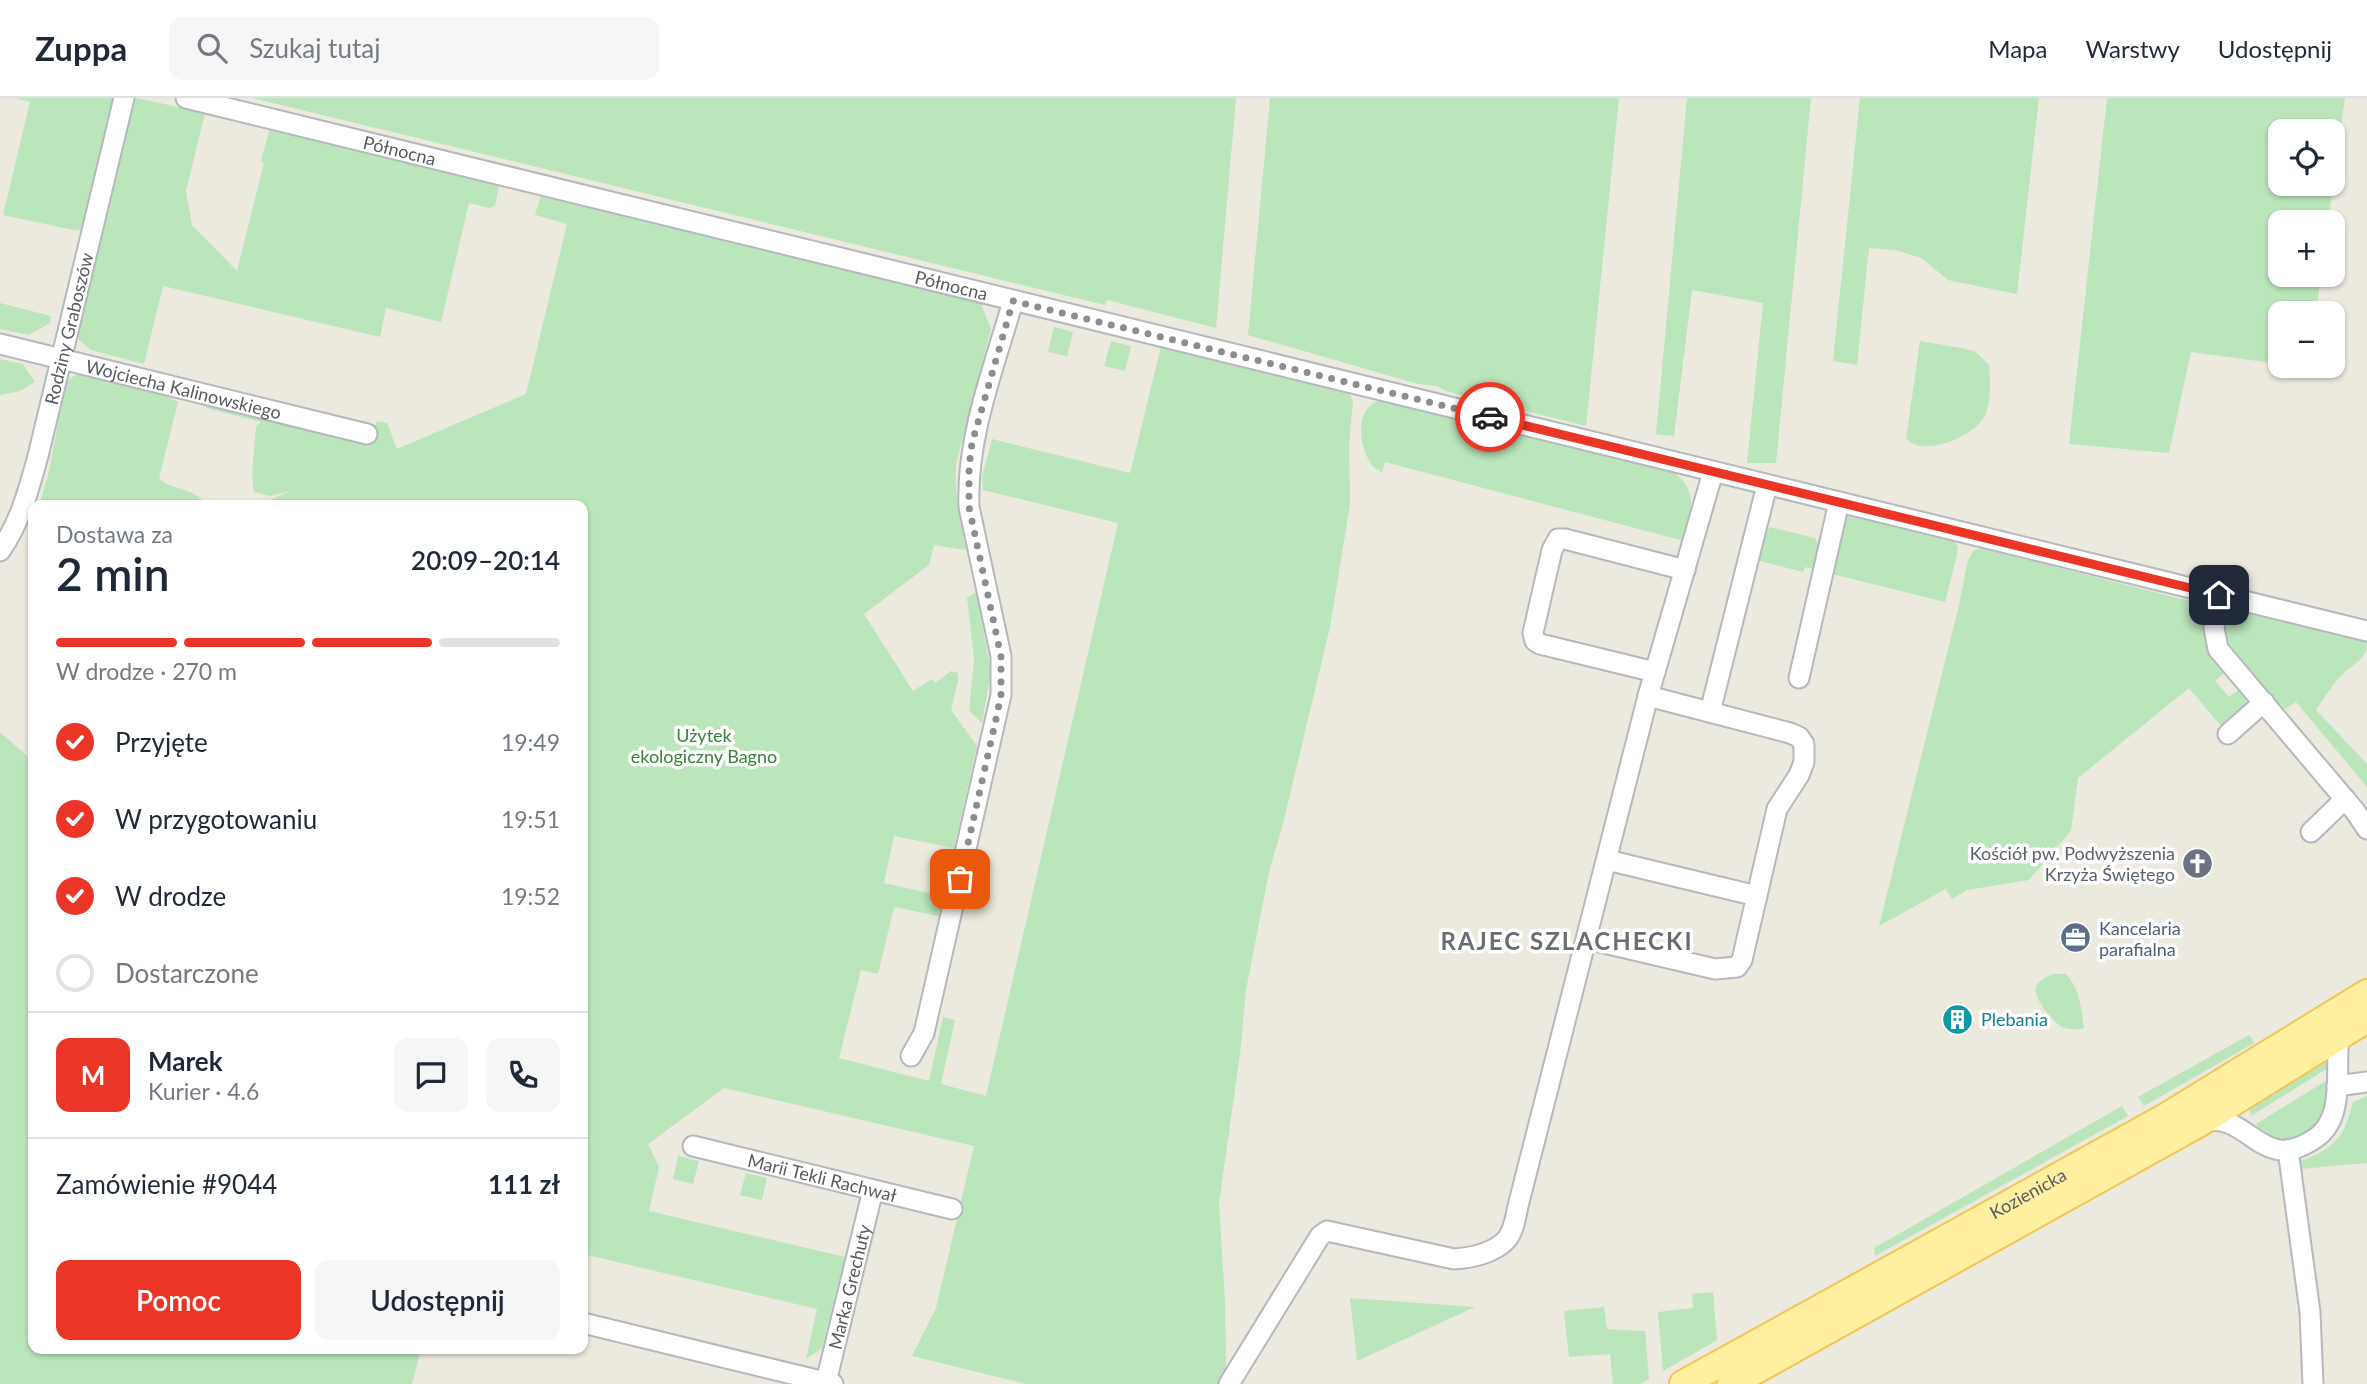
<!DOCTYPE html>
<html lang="pl">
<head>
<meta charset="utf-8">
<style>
	:root { --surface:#fff; --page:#f6f6f7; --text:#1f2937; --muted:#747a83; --line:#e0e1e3; --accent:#eb3526 }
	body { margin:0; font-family:Lato,sans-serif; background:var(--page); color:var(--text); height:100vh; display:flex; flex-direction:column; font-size:26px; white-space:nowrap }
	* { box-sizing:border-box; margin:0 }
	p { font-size:23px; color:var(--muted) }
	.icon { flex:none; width:38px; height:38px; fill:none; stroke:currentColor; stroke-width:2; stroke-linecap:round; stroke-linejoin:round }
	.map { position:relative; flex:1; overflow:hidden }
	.details { position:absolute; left:28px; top:402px; width:560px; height:854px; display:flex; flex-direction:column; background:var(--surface); border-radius:14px; box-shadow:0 2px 5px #0004 }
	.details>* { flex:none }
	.controls { position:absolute; left:2268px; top:21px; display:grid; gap:14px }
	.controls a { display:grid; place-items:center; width:77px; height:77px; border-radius:14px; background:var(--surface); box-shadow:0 2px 5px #0004; font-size:35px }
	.pin { position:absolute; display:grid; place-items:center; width:60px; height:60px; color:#fff; margin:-30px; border-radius:14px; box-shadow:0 4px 10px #0006 }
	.courier { position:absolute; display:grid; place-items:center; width:70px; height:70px; margin:-35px; border:5px solid #eb3526; border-radius:50%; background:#fff; color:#222; box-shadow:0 2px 9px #0007 }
	.head em { font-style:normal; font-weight:600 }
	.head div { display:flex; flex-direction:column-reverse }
	.head { display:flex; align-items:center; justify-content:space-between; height:119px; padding:0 28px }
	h1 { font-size:46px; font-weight:600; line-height:52px }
	.bar { display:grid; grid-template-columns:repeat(4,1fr); gap:10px 7px; align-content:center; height:84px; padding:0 28px }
	.bar i { height:9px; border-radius:5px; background:var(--line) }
	.bar .active { background:var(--accent) }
	.bar p { grid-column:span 4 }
	.line { display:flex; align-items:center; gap:18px; padding:0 28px; border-top:2px solid var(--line) }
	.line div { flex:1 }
	.round { display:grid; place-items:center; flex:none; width:74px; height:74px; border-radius:14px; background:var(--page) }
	ol { padding:0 28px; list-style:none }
	li { display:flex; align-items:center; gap:21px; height:77px }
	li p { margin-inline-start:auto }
	li .icon { padding:7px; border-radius:50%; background:var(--accent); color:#fff; stroke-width:4 }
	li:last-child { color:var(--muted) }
	li i { width:38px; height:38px; border:4px solid var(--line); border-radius:50% }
	.button { display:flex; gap:14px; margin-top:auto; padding:14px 28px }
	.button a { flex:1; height:80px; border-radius:14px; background:var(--accent); color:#fff; font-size:28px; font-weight:600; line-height:80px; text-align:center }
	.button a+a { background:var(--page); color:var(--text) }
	header { display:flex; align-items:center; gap:42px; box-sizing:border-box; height:98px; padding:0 35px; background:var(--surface); border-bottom:2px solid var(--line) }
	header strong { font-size:33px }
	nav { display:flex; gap:38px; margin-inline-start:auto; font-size:24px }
	.search { width:490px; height:63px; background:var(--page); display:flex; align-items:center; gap:18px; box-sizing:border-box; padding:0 24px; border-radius:14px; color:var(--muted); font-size:26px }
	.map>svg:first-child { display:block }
</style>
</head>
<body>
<header>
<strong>Zuppa</strong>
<div class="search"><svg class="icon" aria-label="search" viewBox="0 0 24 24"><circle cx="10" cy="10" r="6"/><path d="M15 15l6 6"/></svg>Szukaj tutaj</div>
<nav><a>Mapa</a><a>Warstwy</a><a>Udostępnij</a></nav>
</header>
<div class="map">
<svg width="2367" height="1286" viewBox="0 0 2367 1286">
	<rect width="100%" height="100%" fill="#ece9df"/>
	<g fill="#bbe5bb">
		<polygon points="15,0 117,0 83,130 78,133 3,117 30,4"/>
		<polygon points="137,0 205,15 186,93 192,127 237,173 264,65 261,63 270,30 496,86 499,88 495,108 489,110 469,105 441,224 386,210 380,239 163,188 144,266 91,252 79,242 78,231 129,7"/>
		<polygon points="252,0 1236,0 1216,230 1107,202 1105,207"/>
		<polygon points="1270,0 1619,0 1586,328 1445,293 1437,288 1418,286 1248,237"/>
		<polygon points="1687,0 1811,0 1776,365 1747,365 1763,205 1692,192 1674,338 1656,336"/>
		<polygon points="1860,0 2039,0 2017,196 1948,182 1921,160 1896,152 1869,150 1857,267 1833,263"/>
		<polygon points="2107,0 2345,0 2333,84 2333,33 2280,33 2280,86 2333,86 2328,124 2280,124 2280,177 2321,177 2316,215 2280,215 2280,266 2191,254 2169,355 2069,346"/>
		<path d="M541 98H548L983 205 982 209 991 231 956 366C954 396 960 424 966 452L934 447 929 467 864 516 913 593 932 581 935 585 951 573 958 575V582L951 612 977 648 954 750 894 738 884 785 943 798 938 818 894 809 878 876 861 872 839 960 929 983 943 919 955 922 941 986 986 998 1118 425 983 392 982 379 992 341 1130 375 1161 249 1349 295 1353 302 1349 347 1350 405 1347 425 1330 529 1283 726 1269 774 1246 892 1240 956 1219 1105 1225 1203 1226 1274 1222 1286H1026L912 1258 936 1210 974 1048 724 990 648 1046 659 1069 649 1113 845 1159 822 1250 806 1261 817 1211 583 1156V408H255L291 393 270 398 254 394C250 376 255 347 256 328L261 324 206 310 208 303 370 340 377 323 387 325 397 351 526 296 567 126 535 117Z"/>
		<polygon points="0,205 51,218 50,225 29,237 0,231"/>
		<polygon points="1054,229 1073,234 1067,258 1048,254"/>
		<polygon points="1111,243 1131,248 1125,273 1104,268"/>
		<path d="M1920 243 1962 250 1976 254 1989 267C1990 283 1992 302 1985 317 1976 337 1936 353 1916 347 1913 346 1910 343 1906 341Z"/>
		<polygon points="0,261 23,266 35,284 20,293 0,297"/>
		<path d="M78 276H88L162 296 178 304 159 380C172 394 193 387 207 408H39L49 373 65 288 69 281Z"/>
		<path d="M1381 302 1674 375C1700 394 1690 416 1684 443L1385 364 1382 375C1378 372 1372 368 1370 364 1358 345 1355 309 1381 302Z"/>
		<polygon points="1848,418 1954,443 1958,449 1957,457 1945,504 1832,476 1843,423"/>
		<polygon points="1770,429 1815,440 1820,452 1816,472 1805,469 1803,474 1756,462 1765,436"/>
		<polygon points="1981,450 2193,504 2202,511 2207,539 2225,574 2215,583 2229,599 2240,591 2245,595 2246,605 2221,628 2189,590 2078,680 2071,733 2029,782 1967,792 1952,801 1946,791 1879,828 1959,507 1968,462 1974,452"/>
		<polygon points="976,494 991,574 982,625 969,612 974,561 967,500"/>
		<path d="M2243 515H2254L2367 544C2367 563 2351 566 2340 579 2331 588 2324 601 2316 612L2367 666V689L2296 604 2285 611 2280 610 2226 546C2223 529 2225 519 2243 515Z"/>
		<polygon points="0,634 28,659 33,654 33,1251 421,1251 412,1286 0,1286"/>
		<path d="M2053 876H2066C2080 891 2081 910 2084 930 2077 932 2069 932 2062 929 2053 924 2032 899 2036 889 2038 882 2047 879 2053 876Z"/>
		<polygon points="2249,937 2254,945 2144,1008 2138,999"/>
		<polygon points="2331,955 2331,968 2251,1018 2249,1006"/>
		<path d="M2329 981C2329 990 2331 1005 2327 1014 2315 1043 2275 1051 2256 1026Z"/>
		<path d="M2367 998V1065L2300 1071V1063C2334 1051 2344 1040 2353 1004Z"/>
		<polygon points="2122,1008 2128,1018 1875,1158 1874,1150"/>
		<polygon points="678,1058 699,1063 693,1086 673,1081"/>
		<polygon points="746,1075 767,1080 762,1102 740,1097"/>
		<polygon points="1713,1194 1717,1242 1663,1273 1658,1214 1693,1210 1692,1196"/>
		<polygon points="1350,1200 1475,1209 1357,1263"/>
		<polygon points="1604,1209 1607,1231 1645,1233 1649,1281 1640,1286 1613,1286 1610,1256 1569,1259 1564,1213"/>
	</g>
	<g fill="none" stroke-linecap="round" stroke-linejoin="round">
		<defs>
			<g id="minor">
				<path id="s1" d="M186 0 2367 533"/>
				<path id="s2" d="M0 246 367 336"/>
				<path id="s3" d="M0 453C20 425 29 391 38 358L124 0"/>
				<polyline points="2219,497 2214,530 2218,551 2355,713 2367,731"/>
				<polyline points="1655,574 1540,546 1535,543 1533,535 1552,452 1558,441 1565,441 1685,472"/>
				<polyline points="1799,580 1839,404"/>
				<polyline points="1710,614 1767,387"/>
				<polyline points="2228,636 2264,604"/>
				<polyline points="2311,734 2345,701"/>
				<polyline points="1607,762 1757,798"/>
				<polyline points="1587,841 1715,871 1737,869 1742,862 1777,711 1799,677 1804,664 1804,646 1799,639 1790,635 1648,598"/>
				<path d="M911 958 924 935 1001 597V558L969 409C966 339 994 270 1013 203"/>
				<polyline points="2337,988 2367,984"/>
				<path d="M2203 1024C2248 1012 2260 1075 2311 1043 2324 1036 2332 1023 2335 1008 2340 985 2336 962 2339 938"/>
				<path id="s4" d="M693 1048 952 1111"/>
				<polyline points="2288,1052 2310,1214 2313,1286"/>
				<polyline points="583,1225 833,1286"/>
				<path id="s5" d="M826 1284 873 1092"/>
				<path d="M1229 1286 1320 1138 1327 1133 1454 1161C1471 1160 1495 1155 1507 1141 1514 1132 1516 1118 1518 1108L1648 598 1713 374"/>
			</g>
			<g id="major">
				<path id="s6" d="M1683 1286 2162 1021 2367 895"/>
				<polyline points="1731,1286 2198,1026 2367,921"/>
			</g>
		</defs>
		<use href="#minor" stroke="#b5b8bd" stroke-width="23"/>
		<use href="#major" stroke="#f3c551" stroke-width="30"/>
		<use href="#minor" stroke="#fff" stroke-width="19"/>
		<use href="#major" stroke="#fff0a1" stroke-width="26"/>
	</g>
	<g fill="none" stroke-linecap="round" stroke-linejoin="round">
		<polyline stroke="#8c8d8d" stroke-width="7" stroke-dasharray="0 12.6" points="960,781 996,621 1001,597 1001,558 969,409 969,369 972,345 1013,203 1490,319"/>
		<polyline stroke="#eb3526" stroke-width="9" points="1490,319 2219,497"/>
	</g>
	<defs>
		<symbol id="church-disc" viewBox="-11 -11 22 22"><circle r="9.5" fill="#6b7280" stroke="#fff"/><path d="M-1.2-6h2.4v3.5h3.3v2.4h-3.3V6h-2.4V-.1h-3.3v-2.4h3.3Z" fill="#fff"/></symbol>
		<symbol id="office-disc" viewBox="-11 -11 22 22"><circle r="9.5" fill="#5c6f8a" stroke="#fff"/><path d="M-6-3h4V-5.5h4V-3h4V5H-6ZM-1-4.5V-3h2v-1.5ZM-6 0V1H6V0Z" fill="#fff"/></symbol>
		<symbol id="building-disc" viewBox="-11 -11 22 22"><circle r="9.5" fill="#0f9aa8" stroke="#fff"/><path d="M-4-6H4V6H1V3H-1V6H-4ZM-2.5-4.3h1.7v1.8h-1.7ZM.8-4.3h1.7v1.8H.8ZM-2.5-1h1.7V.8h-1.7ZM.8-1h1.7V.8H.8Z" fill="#fff"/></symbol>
	</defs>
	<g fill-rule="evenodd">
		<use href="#church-disc" x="2180" y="748" width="35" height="35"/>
		<use href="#office-disc" x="2058" y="822" width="35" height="35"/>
		<use href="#building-disc" x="1940" y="904" width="35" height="35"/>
	</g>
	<g text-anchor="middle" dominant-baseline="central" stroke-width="7" stroke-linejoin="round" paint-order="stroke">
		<g font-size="18" fill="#585c61" stroke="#fff">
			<text stroke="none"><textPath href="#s1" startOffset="220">Północna</textPath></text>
			<text stroke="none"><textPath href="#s1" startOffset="788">Północna</textPath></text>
			<text stroke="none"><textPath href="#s3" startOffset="234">Rodziny Graboszów</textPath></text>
			<text stroke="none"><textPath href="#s2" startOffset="189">Wojciecha Kalinowskiego</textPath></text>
			<text stroke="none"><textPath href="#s4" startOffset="133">Marii Tekli Rachwał</textPath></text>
			<text stroke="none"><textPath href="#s6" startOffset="394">Kozienicka</textPath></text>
			<text stroke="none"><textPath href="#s5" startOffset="98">Marka Grechuty</textPath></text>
		</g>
		<g font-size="18" fill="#338537" stroke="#fff">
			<text x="704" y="637">Użytek<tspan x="704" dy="21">ekologiczny Bagno</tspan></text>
		</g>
		<g font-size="18" fill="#5b616d" stroke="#fff" text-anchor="end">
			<text x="2175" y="755">Kościół pw. Podwyższenia<tspan x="2175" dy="21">Krzyża Świętego</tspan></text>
		</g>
		<g font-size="18" fill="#4e5e75" stroke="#fff" text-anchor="start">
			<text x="2099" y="830">Kancelaria<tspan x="2099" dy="21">parafialna</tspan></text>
		</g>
		<g font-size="18" fill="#0d838f" stroke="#fff" text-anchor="start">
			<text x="1981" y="921">Plebania</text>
		</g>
		<g font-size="24" font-weight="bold" letter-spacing="2" fill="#696e73" stroke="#fff">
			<text x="1567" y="842">RAJEC SZLACHECKI</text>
		</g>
	</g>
</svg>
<div class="controls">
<a><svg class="icon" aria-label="locate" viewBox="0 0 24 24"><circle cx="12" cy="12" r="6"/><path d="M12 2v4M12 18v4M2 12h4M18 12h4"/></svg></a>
<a>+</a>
<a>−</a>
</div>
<div class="pin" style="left:960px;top:781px;background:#ea580c"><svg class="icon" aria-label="bag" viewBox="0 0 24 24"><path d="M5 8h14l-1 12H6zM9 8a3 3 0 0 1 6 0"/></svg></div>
<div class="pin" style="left:2219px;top:497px;background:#1f2937"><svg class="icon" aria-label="home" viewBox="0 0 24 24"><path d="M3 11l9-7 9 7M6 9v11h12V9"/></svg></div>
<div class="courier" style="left:1490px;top:319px"><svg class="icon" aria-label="car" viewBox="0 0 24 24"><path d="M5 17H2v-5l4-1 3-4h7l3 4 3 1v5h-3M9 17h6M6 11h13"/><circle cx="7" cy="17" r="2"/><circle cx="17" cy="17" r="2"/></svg></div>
<section class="details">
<div class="head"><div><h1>2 min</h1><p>Dostawa za</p></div><em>20:09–20:14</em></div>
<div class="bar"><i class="active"></i><i class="active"></i><i class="active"></i><i></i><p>W drodze · 270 m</p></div>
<ol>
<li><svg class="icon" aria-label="check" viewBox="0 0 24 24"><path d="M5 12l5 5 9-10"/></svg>Przyjęte<p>19:49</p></li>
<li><svg class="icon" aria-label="check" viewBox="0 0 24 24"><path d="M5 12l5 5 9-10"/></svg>W przygotowaniu<p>19:51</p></li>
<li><svg class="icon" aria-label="check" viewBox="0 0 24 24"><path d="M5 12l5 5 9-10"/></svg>W drodze<p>19:52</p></li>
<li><i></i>Dostarczone</li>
</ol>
<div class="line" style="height:126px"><b class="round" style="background:var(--accent);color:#fff">M</b><div><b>Marek</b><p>Kurier · 4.6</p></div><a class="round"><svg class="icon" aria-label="chat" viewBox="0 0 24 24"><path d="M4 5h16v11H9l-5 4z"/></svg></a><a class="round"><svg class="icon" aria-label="phone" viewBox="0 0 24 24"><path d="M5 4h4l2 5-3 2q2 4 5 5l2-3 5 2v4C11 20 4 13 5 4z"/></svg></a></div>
<div class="line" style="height:91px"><div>Zamówienie #9044</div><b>111 zł</b></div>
<div class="button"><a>Pomoc</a><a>Udostępnij</a></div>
</section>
</div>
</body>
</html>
